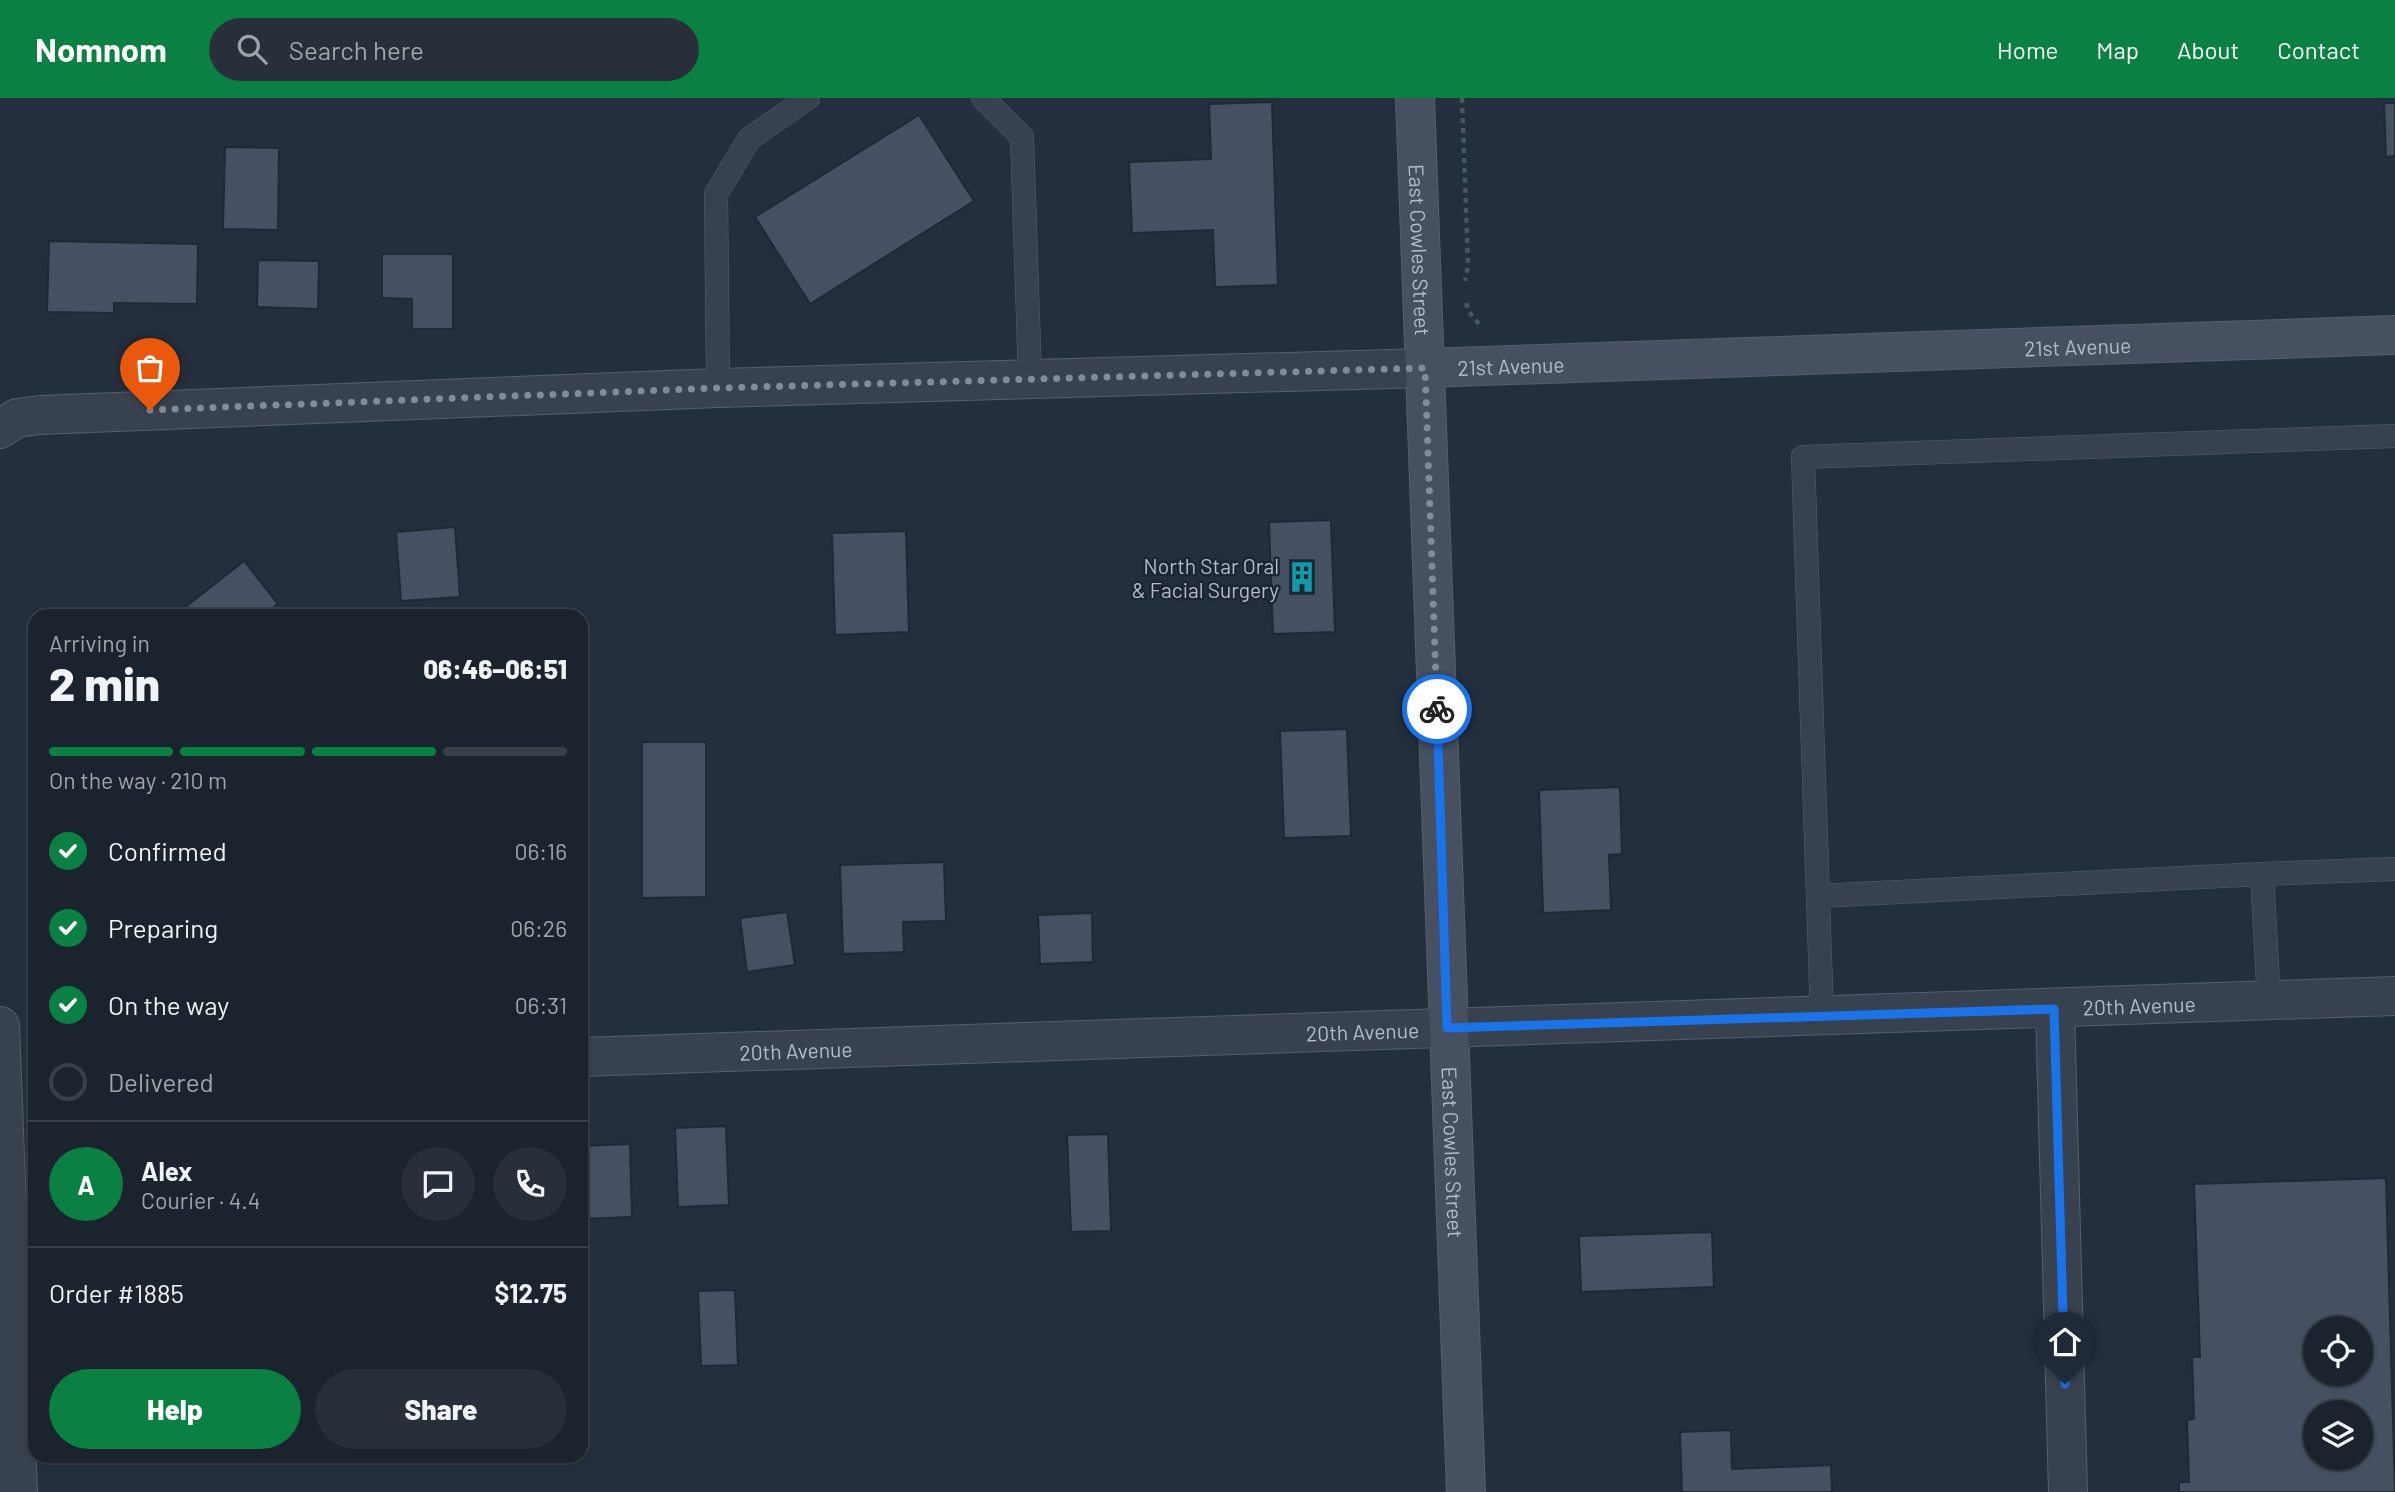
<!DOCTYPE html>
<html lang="en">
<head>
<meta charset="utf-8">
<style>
	:root { --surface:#1b232e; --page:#282f3a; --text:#f1f3f6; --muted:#a0a4aa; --line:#39404a; --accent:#0b8043 }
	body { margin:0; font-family:Barlow,sans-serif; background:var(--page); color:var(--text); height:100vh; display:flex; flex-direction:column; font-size:26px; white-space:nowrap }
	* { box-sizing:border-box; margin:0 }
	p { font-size:23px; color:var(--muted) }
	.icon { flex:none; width:38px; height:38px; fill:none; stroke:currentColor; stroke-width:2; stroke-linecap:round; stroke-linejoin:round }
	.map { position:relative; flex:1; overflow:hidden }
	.side { position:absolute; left:28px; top:511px; width:560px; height:854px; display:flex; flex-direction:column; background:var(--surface); border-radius:21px; box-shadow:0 2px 5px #0004,0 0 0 2px var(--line) }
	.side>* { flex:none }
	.buttons { position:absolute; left:2303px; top:1218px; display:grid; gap:14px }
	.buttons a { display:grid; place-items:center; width:70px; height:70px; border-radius:50%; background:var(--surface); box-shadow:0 2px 5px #0004,0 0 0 2px var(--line); font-size:35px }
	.pin { position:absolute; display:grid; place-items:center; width:60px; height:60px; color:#fff; margin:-72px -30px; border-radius:50% 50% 50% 0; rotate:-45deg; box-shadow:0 0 7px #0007 }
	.pin .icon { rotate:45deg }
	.courier { position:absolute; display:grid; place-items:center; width:70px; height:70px; margin:-35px; border:5px solid #1a73e8; border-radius:50%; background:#fff; color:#222; box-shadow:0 2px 9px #0007 }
	.headline em { font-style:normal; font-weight:800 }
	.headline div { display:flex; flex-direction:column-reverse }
	.headline { display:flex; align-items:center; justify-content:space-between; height:119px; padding:0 21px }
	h1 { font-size:46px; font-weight:800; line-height:52px }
	.bar { display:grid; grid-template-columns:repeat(4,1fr); gap:10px 7px; align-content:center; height:84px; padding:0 21px }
	.bar i { height:9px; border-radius:5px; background:var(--line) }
	.bar .active { background:var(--accent) }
	.bar p { grid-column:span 4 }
	.line { display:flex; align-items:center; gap:18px; padding:0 21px; border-top:2px solid var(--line) }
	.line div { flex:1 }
	.round { display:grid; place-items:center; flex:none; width:74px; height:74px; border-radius:37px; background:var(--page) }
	ol { padding:0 21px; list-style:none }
	li { display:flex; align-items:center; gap:21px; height:77px }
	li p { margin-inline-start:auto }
	li .icon { padding:7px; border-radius:50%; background:var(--accent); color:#fff; stroke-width:4 }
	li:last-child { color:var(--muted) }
	li i { width:38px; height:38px; border:4px solid var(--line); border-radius:50% }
	.cta { display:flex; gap:14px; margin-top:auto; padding:14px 21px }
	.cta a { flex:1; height:80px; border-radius:42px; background:var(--accent); color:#fff; font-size:28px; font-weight:800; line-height:80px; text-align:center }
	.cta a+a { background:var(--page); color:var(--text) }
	header { display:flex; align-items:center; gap:42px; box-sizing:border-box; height:98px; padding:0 35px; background:var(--accent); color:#fff }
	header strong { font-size:33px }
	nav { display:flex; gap:38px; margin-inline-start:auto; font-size:24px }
	.search { width:490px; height:63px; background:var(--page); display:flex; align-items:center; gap:18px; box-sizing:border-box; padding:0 24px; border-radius:38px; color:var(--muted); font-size:26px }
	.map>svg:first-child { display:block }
</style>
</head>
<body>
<header>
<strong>Nomnom</strong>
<div class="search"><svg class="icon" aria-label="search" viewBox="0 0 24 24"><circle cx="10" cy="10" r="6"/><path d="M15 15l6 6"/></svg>Search here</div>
<nav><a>Home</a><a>Map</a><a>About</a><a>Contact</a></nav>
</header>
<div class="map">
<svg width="2395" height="1394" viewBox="0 0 2395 1394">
	<rect width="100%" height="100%" fill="#242f3e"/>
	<g fill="#455162" stroke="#1f2835" stroke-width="2" fill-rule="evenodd">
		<polygon points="1272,4 1278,187 1215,189 1213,132 1132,135 1129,64 1211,61 1209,6"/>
		<polygon points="2384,5 2395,5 2395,58 2386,59"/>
		<polygon points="919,17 974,103 810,206 755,119"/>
		<polygon points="225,49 279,50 278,132 223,131"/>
		<polygon points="49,143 198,146 197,206 114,205 114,215 47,214"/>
		<polygon points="382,156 453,156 453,231 412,231 412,201 382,200"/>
		<polygon points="258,162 319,163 318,211 257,209"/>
		<polygon points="1331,422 1335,534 1273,536 1269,424"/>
		<polygon points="455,429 460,499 401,503 396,434"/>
		<polygon points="906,433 909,534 835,537 832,435"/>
		<polygon points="244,463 278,506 262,518 174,518"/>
		<polygon points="1347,631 1351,738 1284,740 1280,633"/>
		<polygon points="642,644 706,644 706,799 642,800"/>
		<polygon points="1620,689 1622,756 1609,757 1611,812 1543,815 1539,692"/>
		<polygon points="944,764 946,823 903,824 904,854 843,856 840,767"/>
		<polygon points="787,814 795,867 747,874 740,820"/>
		<polygon points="1092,815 1093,864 1040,866 1038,817"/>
		<polygon points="726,1028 729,1107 678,1109 675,1030"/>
		<polygon points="1108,1036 1111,1133 1071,1134 1067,1037"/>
		<polygon points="630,1046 632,1119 581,1121 581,1048"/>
		<path d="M2386 1080 2395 1394H2179V1384H2189L2187 1322 2194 1321 2192 1259H2200L2194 1086ZM2315 1230H2361V1276H2315ZM2315 1314H2361V1360H2315Z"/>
		<polygon points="1712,1134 1714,1189 1581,1194 1579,1138"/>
		<polygon points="735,1192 738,1267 701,1268 698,1193"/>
		<polygon points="1731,1332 1732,1371 1831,1367 1832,1394 1682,1394 1680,1334"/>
	</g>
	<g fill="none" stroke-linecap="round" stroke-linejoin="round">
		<defs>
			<g id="lane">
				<polyline points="983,0 1022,39 1030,281"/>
				<polyline points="718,290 716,96 749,41 808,0"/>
				<polyline points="1818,798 2262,776"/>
				<polyline points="2269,903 2262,776 2395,771"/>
				<polyline points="1822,918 1803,359 2395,338"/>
			</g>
			<g id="street">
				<polyline points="0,331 17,320 40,317 718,290 1425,270"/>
				<polyline points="2055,911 2068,1394"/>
				<polyline points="0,928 18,1394"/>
				<path id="s1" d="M581 959 2395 898"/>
			</g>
			<g id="secondary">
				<path id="s2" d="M1415 0 1466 1394"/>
				<path id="s3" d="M1425 270 2395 237"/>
			</g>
		</defs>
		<use href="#lane" stroke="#565f6c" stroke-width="24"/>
		<use href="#street" stroke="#565f6c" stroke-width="40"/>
		<use href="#secondary" stroke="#565f6c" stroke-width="40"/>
		<g stroke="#44595c" stroke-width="4.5" stroke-dasharray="5 5" stroke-linecap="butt">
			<polyline points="1462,0 1468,167 1465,183"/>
			<polyline points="1466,205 1469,214 1480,227"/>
		</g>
		<use href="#lane" stroke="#38414e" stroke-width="23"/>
		<use href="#street" stroke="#38414e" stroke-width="38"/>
		<use href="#secondary" stroke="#465061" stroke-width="38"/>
	</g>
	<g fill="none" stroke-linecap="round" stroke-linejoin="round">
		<polyline stroke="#828b98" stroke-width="7" stroke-dasharray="0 12.6" points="150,312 718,290 1425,270 1437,611"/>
		<polyline stroke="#1a73e8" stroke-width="9" points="1437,611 1447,930 2054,911 2065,1286"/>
	</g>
	<defs>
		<symbol id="building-bare" viewBox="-9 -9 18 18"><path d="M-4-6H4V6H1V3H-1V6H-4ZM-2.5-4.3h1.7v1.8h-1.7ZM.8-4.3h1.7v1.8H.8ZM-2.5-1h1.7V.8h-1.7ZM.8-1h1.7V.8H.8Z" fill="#0f9aa8" stroke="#1d2633" stroke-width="2.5" paint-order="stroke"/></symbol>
	</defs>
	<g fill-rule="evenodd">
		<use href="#building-bare" x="1280" y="457" width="44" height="44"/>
	</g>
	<g text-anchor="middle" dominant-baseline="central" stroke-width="5" stroke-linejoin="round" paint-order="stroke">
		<g font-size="21" fill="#b4bcc9" stroke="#1d2633">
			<text stroke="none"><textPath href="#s2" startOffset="152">East Cowles Street</textPath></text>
			<text stroke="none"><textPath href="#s3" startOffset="653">21st Avenue</textPath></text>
			<text stroke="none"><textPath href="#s3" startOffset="86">21st Avenue</textPath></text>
			<text stroke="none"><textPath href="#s1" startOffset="1559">20th Avenue</textPath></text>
			<text stroke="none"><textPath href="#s1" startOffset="782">20th Avenue</textPath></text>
			<text stroke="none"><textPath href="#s1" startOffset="215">20th Avenue</textPath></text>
			<text stroke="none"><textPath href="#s2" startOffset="1055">East Cowles Street</textPath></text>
		</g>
		<g font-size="21" fill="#b4bcc9" stroke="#1d2633" text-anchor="end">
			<text x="1279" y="467">North Star Oral<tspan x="1279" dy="24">&amp; Facial Surgery</tspan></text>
		</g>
	</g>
</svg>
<div class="buttons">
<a><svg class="icon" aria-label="locate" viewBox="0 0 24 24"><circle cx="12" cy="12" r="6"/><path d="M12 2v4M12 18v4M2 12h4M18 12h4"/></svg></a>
<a><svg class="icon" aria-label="layers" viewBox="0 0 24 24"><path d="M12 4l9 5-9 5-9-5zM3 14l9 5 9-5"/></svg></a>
</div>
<div class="pin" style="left:150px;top:312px;background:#ea580c"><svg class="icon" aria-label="bag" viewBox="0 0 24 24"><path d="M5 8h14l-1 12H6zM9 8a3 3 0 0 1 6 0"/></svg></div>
<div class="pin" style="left:2065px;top:1286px;background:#1f2937"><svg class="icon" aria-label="home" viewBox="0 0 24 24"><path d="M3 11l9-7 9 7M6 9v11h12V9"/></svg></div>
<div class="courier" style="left:1437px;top:611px"><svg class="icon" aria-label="bike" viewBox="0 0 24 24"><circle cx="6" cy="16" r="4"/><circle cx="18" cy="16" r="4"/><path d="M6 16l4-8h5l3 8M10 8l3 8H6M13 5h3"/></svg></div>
<section class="side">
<div class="headline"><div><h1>2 min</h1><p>Arriving in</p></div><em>06:46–06:51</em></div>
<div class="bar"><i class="active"></i><i class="active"></i><i class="active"></i><i></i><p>On the way · 210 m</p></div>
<ol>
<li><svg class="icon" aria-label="check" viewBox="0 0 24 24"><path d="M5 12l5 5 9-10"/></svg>Confirmed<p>06:16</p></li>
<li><svg class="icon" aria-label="check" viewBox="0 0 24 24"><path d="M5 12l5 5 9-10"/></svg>Preparing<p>06:26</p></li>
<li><svg class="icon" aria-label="check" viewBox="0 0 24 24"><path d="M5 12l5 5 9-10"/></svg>On the way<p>06:31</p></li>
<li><i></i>Delivered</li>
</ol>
<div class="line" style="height:126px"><b class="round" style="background:var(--accent);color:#fff">A</b><div><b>Alex</b><p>Courier · 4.4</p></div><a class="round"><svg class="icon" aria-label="chat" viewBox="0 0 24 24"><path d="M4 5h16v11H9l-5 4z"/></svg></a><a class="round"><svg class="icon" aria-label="phone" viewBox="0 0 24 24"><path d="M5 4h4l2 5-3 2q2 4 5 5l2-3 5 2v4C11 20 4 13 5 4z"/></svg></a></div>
<div class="line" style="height:91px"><div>Order #1885</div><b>$12.75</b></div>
<div class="cta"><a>Help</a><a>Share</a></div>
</section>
</div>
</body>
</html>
